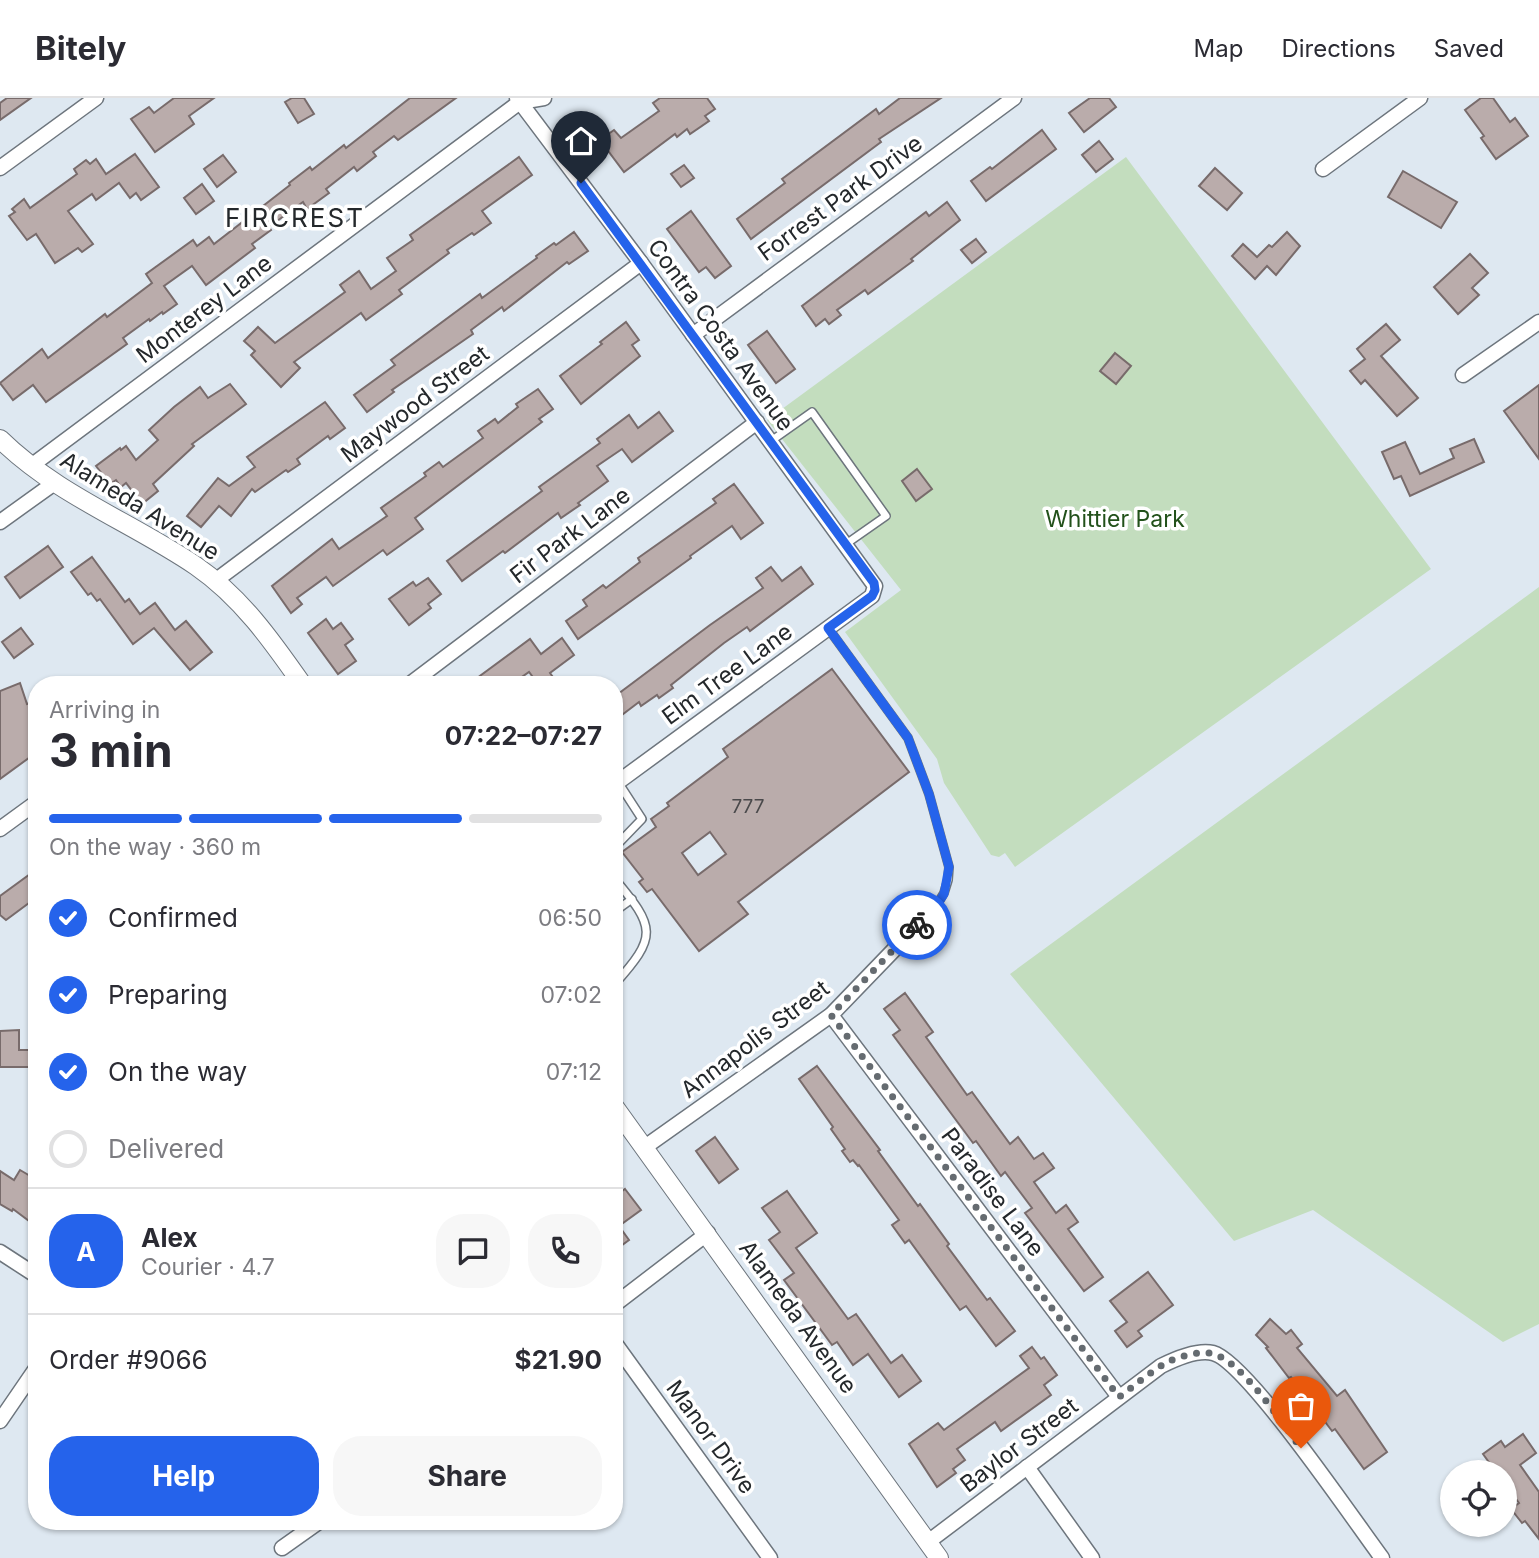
<!DOCTYPE html>
<html lang="en">
<head>
<meta charset="utf-8">
<style>
	:root { --surface:#fff; --page:#f7f7f7; --text:#2b2b33; --muted:#7c7c81; --line:#e1e1e2; --accent:#2563eb }
	body { margin:0; font-family:Inter,sans-serif; background:var(--page); color:var(--text); height:100vh; display:flex; flex-direction:column; font-size:26px; white-space:nowrap }
	* { box-sizing:border-box; margin:0 }
	p { font-size:23px; color:var(--muted) }
	.icon { flex:none; width:38px; height:38px; fill:none; stroke:currentColor; stroke-width:2; stroke-linecap:round; stroke-linejoin:round }
	.map { position:relative; flex:1; overflow:hidden }
	.drawer { position:absolute; left:28px; top:578px; width:595px; height:854px; display:flex; flex-direction:column; background:var(--surface); border-radius:28px; box-shadow:0 2px 5px #0004 }
	.drawer>* { flex:none }
	.buttons { position:absolute; left:1440px; top:1362px; display:grid; gap:14px }
	.buttons a { display:grid; place-items:center; width:77px; height:77px; border-radius:50%; background:var(--surface); box-shadow:0 2px 5px #0004; font-size:35px }
	.pin { position:absolute; display:grid; place-items:center; width:60px; height:60px; color:#fff; margin:-72px -30px; border-radius:50% 50% 50% 0; rotate:-45deg; box-shadow:0 0 7px #0007 }
	.pin .icon { rotate:45deg }
	.courier { position:absolute; display:grid; place-items:center; width:70px; height:70px; margin:-35px; border:5px solid #2563eb; border-radius:50%; background:#fff; color:#222; box-shadow:0 2px 9px #0007 }
	.overview em { font-style:normal; font-weight:700 }
	.overview div { display:flex; flex-direction:column-reverse }
	.overview { display:flex; align-items:center; justify-content:space-between; height:119px; padding:0 21px }
	h1 { font-size:46px; font-weight:700; line-height:52px }
	.bar { display:grid; grid-template-columns:repeat(4,1fr); gap:10px 7px; align-content:center; height:84px; padding:0 21px }
	.bar i { height:9px; border-radius:5px; background:var(--line) }
	.bar .on { background:var(--accent) }
	.bar p { grid-column:span 4 }
	.line { display:flex; align-items:center; gap:18px; padding:0 21px; border-top:2px solid var(--line) }
	.line div { flex:1 }
	.round { display:grid; place-items:center; flex:none; width:74px; height:74px; border-radius:28px; background:var(--page) }
	ol { padding:0 21px; list-style:none }
	li { display:flex; align-items:center; gap:21px; height:77px }
	li p { margin-inline-start:auto }
	li .icon { padding:7px; border-radius:50%; background:var(--accent); color:#fff; stroke-width:4 }
	li:last-child { color:var(--muted) }
	li i { width:38px; height:38px; border:4px solid var(--line); border-radius:50% }
	.primary-button { display:flex; gap:14px; margin-top:auto; padding:14px 21px }
	.primary-button a { flex:1; height:80px; border-radius:28px; background:var(--accent); color:#fff; font-size:28px; font-weight:700; line-height:80px; text-align:center }
	.primary-button a+a { background:var(--page); color:var(--text) }
	header { display:flex; align-items:center; gap:42px; box-sizing:border-box; height:98px; padding:0 35px; background:var(--surface); border-bottom:2px solid var(--line) }
	header strong { font-size:33px }
	nav { display:flex; gap:38px; margin-inline-start:auto; font-size:24px }
	.map>svg:first-child { display:block }
</style>
</head>
<body>
<header>
<strong>Bitely</strong>
<nav><a>Map</a><a>Directions</a><a>Saved</a></nav>
</header>
<div class="map">
<svg width="1539" height="1460" viewBox="0 0 1539 1460">
	<rect width="100%" height="100%" fill="#dee8f1"/>
	<g fill="#c3ddbe">
		<polygon points="1126,59 1431,471 1015,769 1005,755 999,759 991,757 944,685 937,661 845,534 901,492 767,322"/>
		<polygon points="1539,489 1539,1226 1503,1244 1313,1112 1234,1143 1010,876"/>
	</g>
	<g fill="#baacab" stroke="#786b6b" stroke-width="2" fill-rule="evenodd">
		<polygon points="7,0 31,0 0,22 0,5"/>
		<polygon points="174,0 214,0 189,18 194,26 155,54 131,21 149,9 154,15"/>
		<polygon points="292,0 304,0 314,16 298,25 285,4"/>
		<polygon points="410,0 456,0 398,42 394,38 373,54 376,58 357,73 354,69 326,91 329,95 307,111 303,104 269,129 271,132 252,146 255,150 206,187 192,168 164,188 177,206 163,216 162,214 150,223 149,221 123,240 127,246 46,304 33,287 13,302 0,285 42,251 48,260 105,216 107,219 152,185 146,176 193,142 197,148 209,139 214,146 290,87 289,85 310,69 312,72 344,47 346,50"/>
		<polygon points="660,0 707,0 715,11 705,18 709,23 690,36 687,31 677,39 675,36 624,74 600,42 614,32 621,40 659,13 653,5"/>
		<polygon points="900,0 941,0 879,41 881,44 751,141 737,121 785,85 782,81 876,11 879,16"/>
		<polygon points="1090,0 1109,0 1116,9 1084,34 1069,15"/>
		<polygon points="1481,0 1493,0 1510,24 1515,20 1528,38 1496,61 1481,40 1484,38 1465,12"/>
		<polygon points="1042,32 1056,51 986,103 971,83 990,69 992,71"/>
		<polygon points="1099,43 1113,61 1096,74 1082,57"/>
		<polygon points="135,56 159,89 141,102 136,95 130,100 119,85 96,102 92,96 68,113 93,146 82,154 78,150 55,165 36,136 27,142 9,118 15,114 12,111 24,101 30,110 77,76 74,71 86,62 90,66 96,61 106,76"/>
		<polygon points="223,57 236,74 217,89 204,71"/>
		<polygon points="519,59 532,77 482,113 491,125 474,137 472,135 447,152 449,155 399,192 402,196 366,222 361,215 294,264 300,270 281,289 251,257 255,253 244,243 258,229 275,245 345,194 340,187 359,173 371,191 396,173 387,160 413,142 410,137"/>
		<polygon points="684,67 694,80 681,89 671,76"/>
		<polygon points="1215,70 1242,95 1227,112 1199,88"/>
		<polygon points="1403,73 1457,104 1441,130 1388,99"/>
		<polygon points="202,86 214,103 196,116 184,100"/>
		<polygon points="947,104 960,122 911,161 913,163 868,196 865,192 837,212 841,217 829,226 825,221 816,228 802,208 926,114 929,118"/>
		<polygon points="691,113 731,168 715,180 706,169 699,174 667,131"/>
		<polygon points="574,134 588,153 569,166 567,164 504,213 502,209 471,232 473,236 392,292 394,294 367,314 354,297 395,267 391,262 480,196 482,200 537,160 536,158 554,145 556,147"/>
		<polygon points="1287,134 1300,148 1276,177 1267,168 1255,181 1232,158 1243,146 1257,159 1269,147 1272,149"/>
		<polygon points="976,141 986,154 972,165 961,152"/>
		<polygon points="1470,156 1488,175 1472,190 1479,197 1458,216 1434,189"/>
		<polygon points="626,224 639,242 632,247 640,258 581,306 560,278 602,246 600,244"/>
		<polygon points="1386,226 1400,242 1381,258 1418,300 1397,318 1365,282 1361,286 1350,273 1365,261 1357,251"/>
		<polygon points="767,233 795,271 776,285 748,247"/>
		<polygon points="1115,255 1131,268 1116,286 1100,273"/>
		<polygon points="230,286 246,306 192,346 194,348 153,386 158,393 142,406 126,385 121,389 116,382 110,386 96,368 120,350 121,352 126,348 136,362 158,342 149,332 174,309 200,289 208,300"/>
		<polygon points="1539,287 1539,361 1504,313"/>
		<polygon points="538,291 553,311 539,321 542,324 415,420 423,431 387,457 383,452 333,488 326,479 297,500 302,506 291,515 272,488 332,441 339,451 387,418 381,410 426,378 424,375 439,364 443,369 483,340 478,333 495,321 498,325 518,309 516,306"/>
		<polygon points="325,304 345,330 330,341 328,338 297,361 300,366 288,374 286,372 255,394 252,391 231,418 219,408 201,429 187,418 218,380 229,388 255,369 247,359"/>
		<polygon points="659,314 673,333 632,364 622,351 597,368 608,383 578,405 580,407 561,420 558,415 505,455 503,453 462,483 447,463 542,393 539,389 600,345 597,341 629,317 638,330"/>
		<polygon points="1474,341 1484,364 1410,398 1401,378 1394,381 1382,354 1405,344 1420,376 1454,360 1450,351"/>
		<polygon points="917,371 932,391 916,403 902,383"/>
		<polygon points="734,386 763,425 741,441 732,428 690,458 691,460 578,541 566,523 587,508 583,502 603,487 606,490 640,464 638,460 716,405 713,401"/>
		<polygon points="48,448 63,469 20,500 5,479"/>
		<polygon points="92,459 125,504 129,501 140,516 155,505 175,532 186,523 212,554 190,572 154,530 133,546 100,501 97,503 91,495 88,497 71,474"/>
		<polygon points="771,469 782,483 801,469 813,486 750,533 747,529 724,545 671,587 673,590 659,600 657,597 641,608 639,604 614,623 614,599 710,527 763,490 756,480"/>
		<polygon points="428,480 441,496 428,506 431,510 409,527 389,501 413,484 416,488"/>
		<polygon points="326,521 333,531 341,525 353,541 345,547 356,563 338,576 308,535"/>
		<polygon points="21,530 33,546 14,560 2,544"/>
		<polygon points="562,540 574,557 550,575 558,586 538,586 529,574 512,586 469,586 530,541 541,556"/>
		<path d="M832 571 909 674 738 804 748 816 699 853 652 791 647 794 639 784 643 781 622 754 656 729 651 721 669 708 667 705 728 659 723 651ZM710 734 726 756 698 777 682 755Z"/>
		<polygon points="20,585 27,606 37,604 37,654 0,681 0,593"/>
		<polygon points="37,771 37,799 6,822 0,817 0,798"/>
		<polygon points="905,895 933,934 926,939 967,997 972,994 1010,1046 1018,1039 1034,1061 1043,1055 1054,1070 1034,1084 1056,1115 1066,1107 1078,1124 1068,1131 1103,1179 1084,1193 1025,1115 1032,1110 1005,1074 1001,1078 976,1043 973,1045 893,937 900,932 884,911"/>
		<polygon points="19,932 19,952 33,952 33,969 0,969 0,933"/>
		<polygon points="817,968 880,1052 878,1053 918,1108 920,1106 949,1146 947,1148 987,1202 990,1200 1015,1233 996,1248 966,1208 960,1212 909,1142 905,1145 892,1127 899,1122 859,1067 858,1068 853,1062 850,1064 842,1053 845,1051 831,1031 833,1029 799,981"/>
		<polygon points="715,1039 738,1071 719,1085 696,1053"/>
		<polygon points="20,1072 37,1082 37,1129 13,1111 12,1113 0,1106 0,1073 14,1082"/>
		<polygon points="625,1091 641,1112 619,1128 629,1142 614,1153 614,1099"/>
		<polygon points="787,1093 817,1135 796,1150 848,1221 856,1216 891,1265 902,1257 921,1283 899,1299 868,1256 853,1267 837,1244 832,1247 784,1182 794,1175 769,1142 780,1134 762,1110"/>
		<polygon points="1148,1174 1173,1207 1138,1233 1142,1238 1127,1249 1115,1233 1127,1224 1110,1203"/>
		<polygon points="1270,1221 1286,1236 1291,1232 1302,1246 1297,1250 1337,1298 1345,1292 1387,1354 1364,1371 1335,1331 1332,1333 1291,1279 1289,1280 1266,1250 1268,1249 1256,1237"/>
		<polygon points="1032,1249 1041,1261 1044,1259 1057,1277 1044,1287 1051,1297 1001,1333 995,1324 957,1351 965,1362 953,1371 956,1375 937,1389 909,1346 938,1325 944,1332 1029,1270 1020,1258"/>
		<polygon points="1523,1336 1536,1355 1520,1367 1539,1394 1539,1441 1525,1423 1522,1425 1511,1411 1519,1405 1505,1386 1505,1374 1496,1374 1483,1356 1501,1343 1505,1349"/>
	</g>
	<g fill="none" stroke-linecap="round" stroke-linejoin="round">
		<defs>
			<g id="service">
				<polyline points="771,343 812,314 886,418 846,446"/>
				<polyline points="828,530 908,640 929,696 949,769 948,782 944,795 935,810 915,829"/>
				<polyline points="614,750 642,721 618,684"/>
				<path d="M614 780C656 830 658 838 614 887"/>
				<polyline points="614,814 632,801"/>
			</g>
			<g id="minor">
				<polyline points="517,0 641,165 875,488 872,498 614,687"/>
				<polyline points="0,70 96,0"/>
				<polyline points="1323,71 1420,0"/>
				<polyline points="693,237 1014,0"/>
				<polyline points="1463,277 1539,224"/>
				<polyline points="31,368 520,4 544,0"/>
				<polyline points="0,424 53,386"/>
				<polyline points="215,483 641,165"/>
				<polyline points="410,586 757,324"/>
				<polyline points="0,731 37,704"/>
				<polyline points="831,917 1119,1299"/>
				<polyline points="645,1049 831,917 915,830"/>
				<polyline points="0,1154 37,1178"/>
				<polyline points="614,1207 708,1135"/>
				<polyline points="614,1244 770,1460"/>
				<polyline points="0,1323 37,1269"/>
				<polyline points="1027,1369 1092,1460"/>
				<path d="M928 1444 1161 1268C1175 1261 1197 1251 1213 1255 1247 1264 1355 1424 1382 1460"/>
				<polyline points="282,1450 320,1423"/>
			</g>
			<g id="tertiary">
				<path d="M0 341C57 397 131 424 196 468 241 499 272 543 302 586"/>
				<polyline points="614,1008 939,1460"/>
			</g>
		</defs>
		<use href="#service" stroke="#6d757d" stroke-width="10"/>
		<use href="#minor" stroke="#6d757d" stroke-width="17"/>
		<use href="#tertiary" stroke="#6d757d" stroke-width="20"/>
		<use href="#service" stroke="#fff" stroke-width="7"/>
		<use href="#minor" stroke="#fff" stroke-width="14"/>
		<use href="#tertiary" stroke="#fff" stroke-width="18"/>
	</g>
	<g fill="none" stroke-linecap="round" stroke-linejoin="round">
		<path stroke="#656b70" stroke-width="7" stroke-dasharray="0 12.6" d="M917 827 831 917 1119 1299C1136 1287 1154 1270 1172 1262 1184 1258 1201 1252 1214 1256 1243 1265 1282 1325 1301 1350"/>
		<polyline stroke="#2563eb" stroke-width="9" points="581,85 874,485 875,492 872,498 828,530 908,640 929,696 949,769 944,796 935,810 917,827"/>
	</g>
	<g text-anchor="middle" dominant-baseline="central" stroke-width="7" stroke-linejoin="round" paint-order="stroke">
		<g font-size="19" fill="#4a494b">
			<text x="748" y="708">777</text>
		</g>
		<g font-size="23" fill="#24282b" stroke="#fff">
			<text transform="translate(840 100) rotate(-36)">Forrest Park Drive</text>
			<text transform="translate(204 211) rotate(-37)">Monterey Lane</text>
			<text transform="translate(721 237) rotate(54)">Contra Costa Avenue</text>
			<text transform="translate(415 306) rotate(-37)">Maywood Street</text>
			<text transform="translate(140 408) rotate(32)">Alameda Avenue</text>
			<text transform="translate(570 437) rotate(-37)">Fir Park Lane</text>
			<text transform="translate(727 576) rotate(-36)">Elm Tree Lane</text>
			<text transform="translate(755 941) rotate(-37)">Annapolis Street</text>
			<text transform="translate(993 1094) rotate(53)">Paradise Lane</text>
			<text transform="translate(798 1219) rotate(54)">Alameda Avenue</text>
			<text transform="translate(711 1339) rotate(54)">Manor Drive</text>
			<text transform="translate(1019 1347) rotate(-37)">Baylor Street</text>
		</g>
		<g font-size="23" fill="#22511a" stroke="#fff">
			<text x="1115" y="421">Whittier Park</text>
		</g>
		<g font-size="26" letter-spacing="2" fill="#24282b" stroke="#fff">
			<text x="295" y="119">FIRCREST</text>
		</g>
	</g>
</svg>
<div class="buttons">
<a><svg class="icon" aria-label="locate" viewBox="0 0 24 24"><circle cx="12" cy="12" r="6"/><path d="M12 2v4M12 18v4M2 12h4M18 12h4"/></svg></a>
</div>
<div class="pin" style="left:1301px;top:1350px;background:#ea580c"><svg class="icon" aria-label="bag" viewBox="0 0 24 24"><path d="M5 8h14l-1 12H6zM9 8a3 3 0 0 1 6 0"/></svg></div>
<div class="pin" style="left:581px;top:85px;background:#1f2937"><svg class="icon" aria-label="home" viewBox="0 0 24 24"><path d="M3 11l9-7 9 7M6 9v11h12V9"/></svg></div>
<div class="courier" style="left:917px;top:827px"><svg class="icon" aria-label="bike" viewBox="0 0 24 24"><circle cx="6" cy="16" r="4"/><circle cx="18" cy="16" r="4"/><path d="M6 16l4-8h5l3 8M10 8l3 8H6M13 5h3"/></svg></div>
<section class="drawer">
<div class="overview"><div><h1>3 min</h1><p>Arriving in</p></div><em>07:22–07:27</em></div>
<div class="bar"><i class="on"></i><i class="on"></i><i class="on"></i><i></i><p>On the way · 360 m</p></div>
<ol>
<li><svg class="icon" aria-label="check" viewBox="0 0 24 24"><path d="M5 12l5 5 9-10"/></svg>Confirmed<p>06:50</p></li>
<li><svg class="icon" aria-label="check" viewBox="0 0 24 24"><path d="M5 12l5 5 9-10"/></svg>Preparing<p>07:02</p></li>
<li><svg class="icon" aria-label="check" viewBox="0 0 24 24"><path d="M5 12l5 5 9-10"/></svg>On the way<p>07:12</p></li>
<li><i></i>Delivered</li>
</ol>
<div class="line" style="height:126px"><b class="round" style="background:var(--accent);color:#fff">A</b><div><b>Alex</b><p>Courier · 4.7</p></div><a class="round"><svg class="icon" aria-label="chat" viewBox="0 0 24 24"><path d="M4 5h16v11H9l-5 4z"/></svg></a><a class="round"><svg class="icon" aria-label="phone" viewBox="0 0 24 24"><path d="M5 4h4l2 5-3 2q2 4 5 5l2-3 5 2v4C11 20 4 13 5 4z"/></svg></a></div>
<div class="line" style="height:91px"><div>Order #9066</div><b>$21.90</b></div>
<div class="primary-button"><a>Help</a><a>Share</a></div>
</section>
</div>
</body>
</html>
